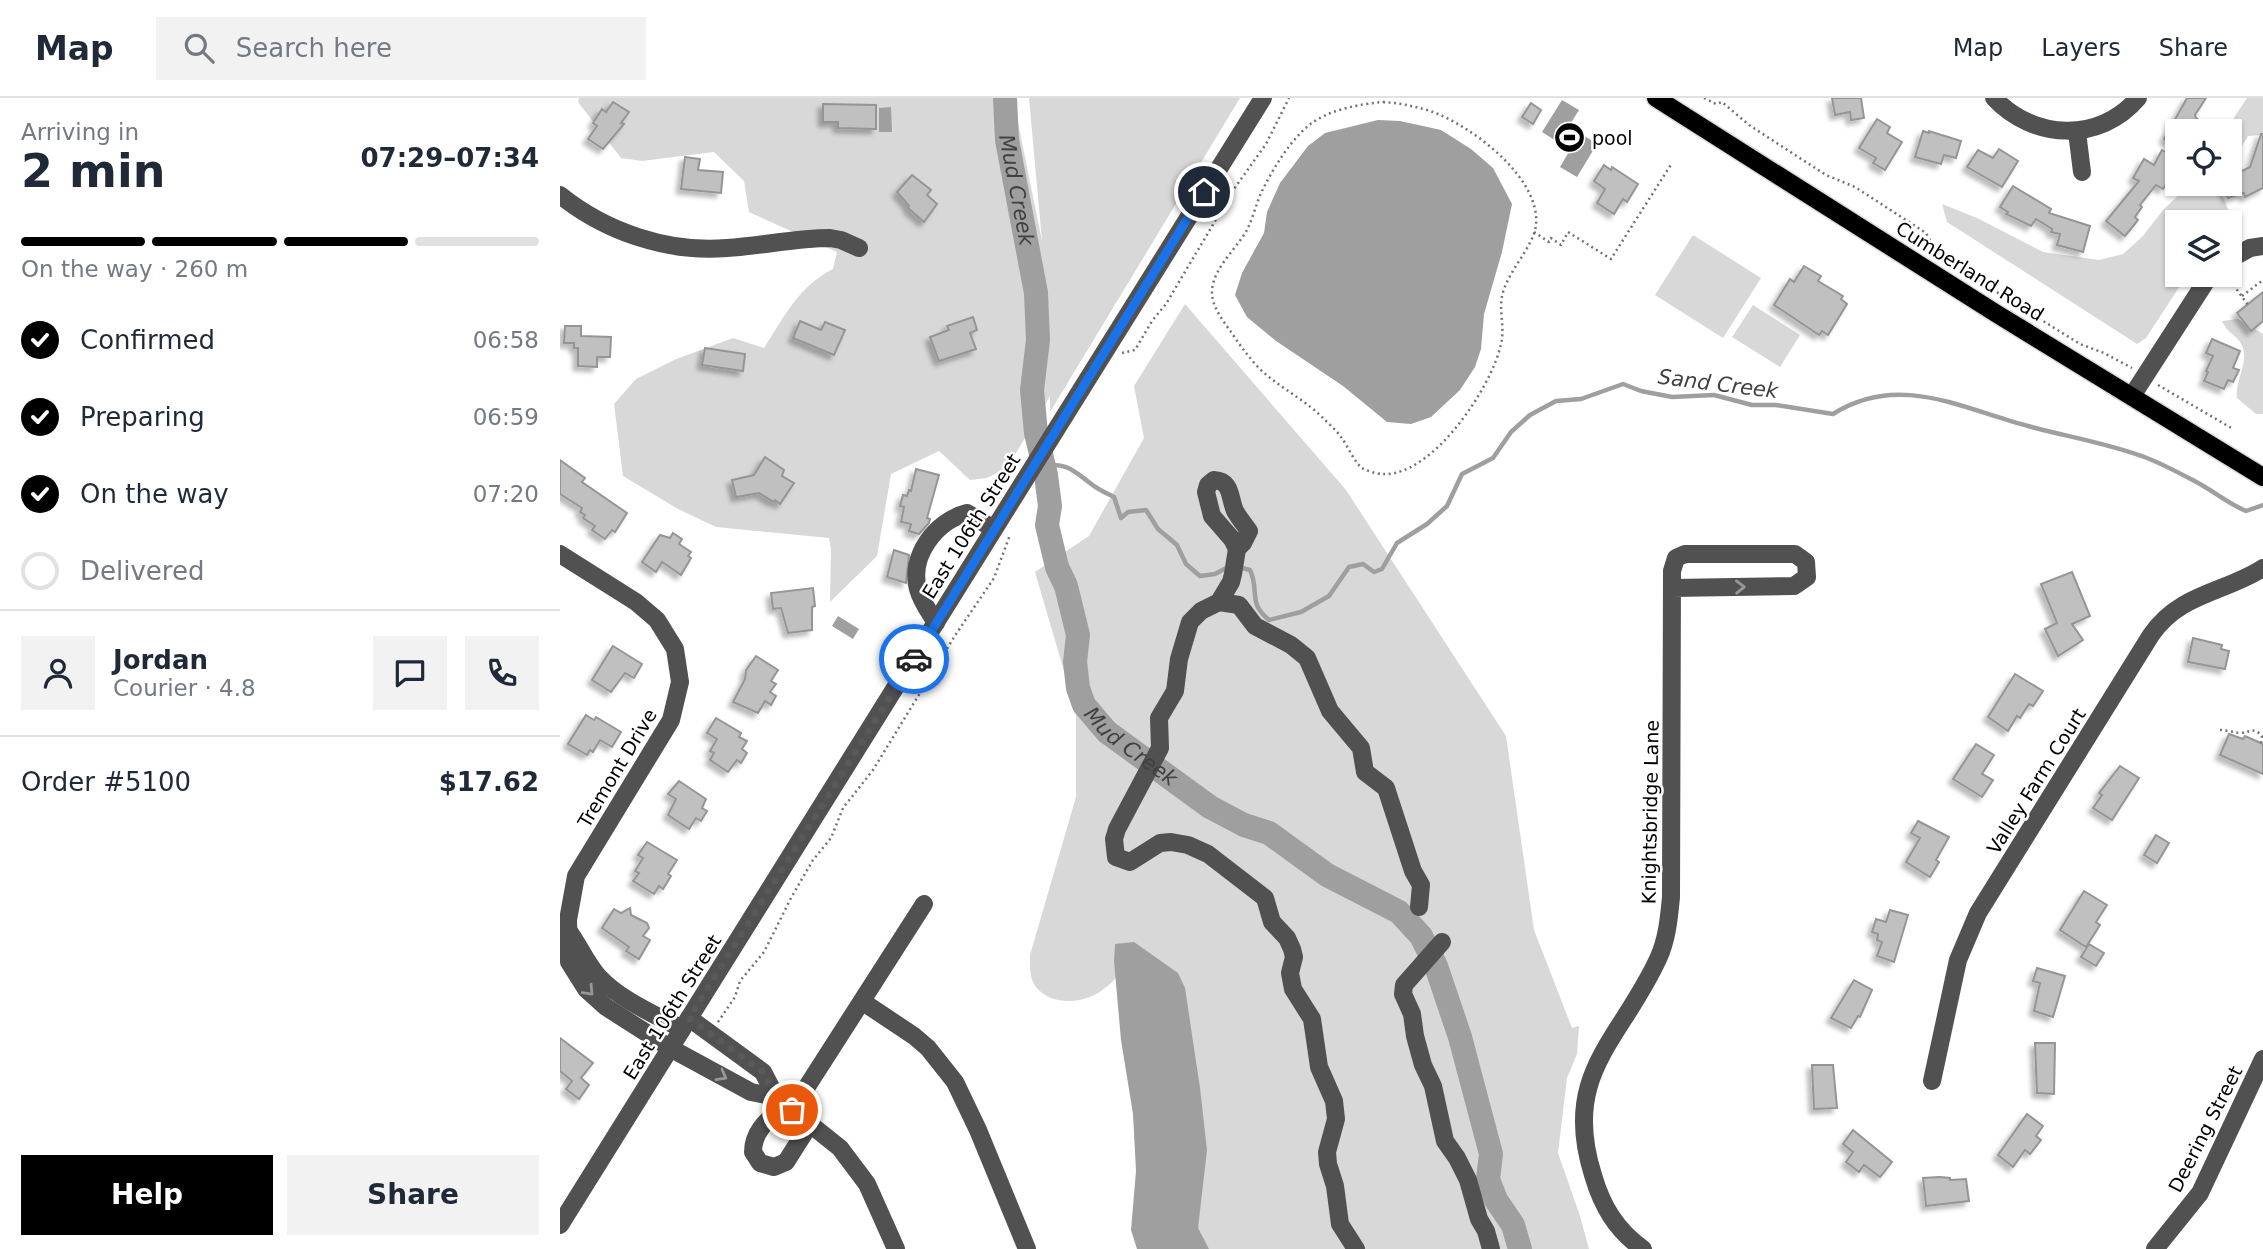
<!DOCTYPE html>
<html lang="en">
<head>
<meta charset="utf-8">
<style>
	:root { --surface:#fff; --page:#f2f2f3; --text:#1f2937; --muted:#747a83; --line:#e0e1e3; --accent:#000 }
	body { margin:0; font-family:"DejaVu Sans",sans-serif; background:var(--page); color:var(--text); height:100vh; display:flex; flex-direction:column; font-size:26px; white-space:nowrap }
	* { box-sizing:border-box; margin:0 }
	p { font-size:23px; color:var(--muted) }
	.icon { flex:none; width:38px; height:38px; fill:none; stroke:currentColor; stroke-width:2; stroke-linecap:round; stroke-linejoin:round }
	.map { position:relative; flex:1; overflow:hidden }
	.sheet { display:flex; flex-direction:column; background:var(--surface); width:560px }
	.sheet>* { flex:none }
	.fabs { position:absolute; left:1605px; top:21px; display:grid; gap:14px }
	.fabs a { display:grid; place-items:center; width:77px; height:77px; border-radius:0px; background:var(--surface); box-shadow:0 2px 5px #0004; font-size:35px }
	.pin { position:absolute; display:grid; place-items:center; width:60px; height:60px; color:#fff; margin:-30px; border:4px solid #fff; border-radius:50%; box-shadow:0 2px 7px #0007 }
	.courier { position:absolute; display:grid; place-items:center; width:70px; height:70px; margin:-35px; border:5px solid #1a73e8; border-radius:50%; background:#fff; color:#222; box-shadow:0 2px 9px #0007 }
	.head em { font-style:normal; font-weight:700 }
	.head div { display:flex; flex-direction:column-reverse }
	.head { display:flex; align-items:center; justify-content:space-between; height:119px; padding:0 21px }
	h1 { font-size:46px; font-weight:700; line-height:52px }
	.bar { display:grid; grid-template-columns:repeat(4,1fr); gap:10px 7px; align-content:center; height:84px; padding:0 21px }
	.bar i { height:9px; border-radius:5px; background:var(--line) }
	.bar .on { background:var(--accent) }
	.bar p { grid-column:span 4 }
	.line { display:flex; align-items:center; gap:18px; padding:0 21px; border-top:2px solid var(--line) }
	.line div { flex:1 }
	.round { display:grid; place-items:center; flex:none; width:74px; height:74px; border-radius:0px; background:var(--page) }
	ol { padding:0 21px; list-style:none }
	li { display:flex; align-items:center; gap:21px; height:77px }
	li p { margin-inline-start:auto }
	li .icon { padding:7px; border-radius:50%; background:var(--accent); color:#fff; stroke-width:4 }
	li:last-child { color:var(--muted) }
	li i { width:38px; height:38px; border:4px solid var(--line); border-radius:50% }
	.button { display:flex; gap:14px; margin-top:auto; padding:14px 21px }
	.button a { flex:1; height:80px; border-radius:0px; background:var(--accent); color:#fff; font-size:28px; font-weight:700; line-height:80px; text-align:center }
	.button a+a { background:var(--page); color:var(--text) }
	header { display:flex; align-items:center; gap:42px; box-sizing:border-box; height:98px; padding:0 35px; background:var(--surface); border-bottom:2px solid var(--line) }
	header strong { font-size:33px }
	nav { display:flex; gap:38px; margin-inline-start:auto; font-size:24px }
	.search { width:490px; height:63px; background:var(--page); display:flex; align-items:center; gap:18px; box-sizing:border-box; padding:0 24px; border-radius:0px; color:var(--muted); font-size:26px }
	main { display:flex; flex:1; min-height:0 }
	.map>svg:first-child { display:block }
</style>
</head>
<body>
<header>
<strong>Map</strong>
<div class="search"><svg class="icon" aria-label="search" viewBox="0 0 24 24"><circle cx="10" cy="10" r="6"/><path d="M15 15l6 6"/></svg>Search here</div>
<nav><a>Map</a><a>Layers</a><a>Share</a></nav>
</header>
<main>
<section class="sheet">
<div class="head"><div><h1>2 min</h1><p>Arriving in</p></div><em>07:29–07:34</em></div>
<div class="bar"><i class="on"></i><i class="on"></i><i class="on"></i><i></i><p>On the way · 260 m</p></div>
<ol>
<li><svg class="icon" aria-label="check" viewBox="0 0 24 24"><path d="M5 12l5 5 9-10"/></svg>Confirmed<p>06:58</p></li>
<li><svg class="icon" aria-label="check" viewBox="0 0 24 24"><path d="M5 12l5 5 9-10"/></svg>Preparing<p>06:59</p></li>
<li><svg class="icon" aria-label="check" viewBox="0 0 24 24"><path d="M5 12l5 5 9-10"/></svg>On the way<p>07:20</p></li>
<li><i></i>Delivered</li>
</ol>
<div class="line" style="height:126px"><a class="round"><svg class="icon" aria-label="person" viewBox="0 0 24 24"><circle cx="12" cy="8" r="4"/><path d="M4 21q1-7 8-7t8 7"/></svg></a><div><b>Jordan</b><p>Courier · 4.8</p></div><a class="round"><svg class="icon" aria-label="chat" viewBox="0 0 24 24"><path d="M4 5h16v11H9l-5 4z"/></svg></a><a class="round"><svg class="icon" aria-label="phone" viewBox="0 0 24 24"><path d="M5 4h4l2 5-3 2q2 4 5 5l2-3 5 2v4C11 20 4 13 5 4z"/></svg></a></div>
<div class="line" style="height:91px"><div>Order #5100</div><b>$17.62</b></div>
<div class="button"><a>Help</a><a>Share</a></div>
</section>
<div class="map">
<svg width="1703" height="1151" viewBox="0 0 1703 1151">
	<defs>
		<filter id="shadow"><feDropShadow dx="-4.5" dy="4.5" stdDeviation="2" flood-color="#0004"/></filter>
	</defs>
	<rect width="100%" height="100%" fill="#fff"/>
	<g fill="#d8d8d8">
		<path d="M19 0H457V20L482 143 469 0H680L490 314V298L447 370 427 380 410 382 379 353 331 376 317 458 270 504 271 451 269 440 156 429 118 411 63 378 54 306 76 281 114 262 173 240 204 250C224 219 239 188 273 171L277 154 189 114 184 83 154 54 82 63 61 60 18 4Z"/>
		<polygon points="1687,0 1703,0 1703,37 1688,38 1670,68 1670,33 1665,33"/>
		<polygon points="1630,86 1657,86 1678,133 1670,137 1670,124 1617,124 1617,177 1627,177 1586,240 1577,246 1387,124 1382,106 1417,120 1483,154 1539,162 1563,156 1583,138 1603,112"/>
		<polygon points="1133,137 1201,180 1163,240 1095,197"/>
		<path d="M625 206 786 392 946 638 974 832 1012 930 1019 928 1017 956 1007 980 998 1055 1020 1118 1029 1151H617L567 866C560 874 554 884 545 890 527 906 492 909 476 889 469 880 470 868 470 857L516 699V614L475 474 529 438 584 340 574 288Z"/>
		<polygon points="1193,207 1240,237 1220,269 1172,239"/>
		<path d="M1678 221 1703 236V316H1696L1677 300C1674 282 1692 262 1680 244 1674 235 1668 236 1662 223Z"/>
	</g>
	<g fill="#9f9f9f">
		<polygon points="1002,2 1019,12 1009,28 1037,46 1017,79 1000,69 1010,52 982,34"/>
		<polygon points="331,9 332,34 319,34 319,10"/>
		<polygon points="818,22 840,23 881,32 911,51 933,70 952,106 942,154 924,216 921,251 915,269 900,292 871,319 851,326 827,324 783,288 716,243 687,219 675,197 682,175 704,135 707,114 720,85 748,48 765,35"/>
		<polygon points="278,518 299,531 293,541 272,528"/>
		<polygon points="574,844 618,875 625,890 640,990 647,1052 638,1130 649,1151 577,1151 571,1132 576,1073 573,1016 561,942 554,863 555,846"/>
	</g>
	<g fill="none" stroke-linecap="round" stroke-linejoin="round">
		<g stroke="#9f9f9f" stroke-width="4.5">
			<path d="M484 368C506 364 514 373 530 385 537 391 546 395 554 399L561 420 568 414 586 412 598 431 617 447 626 466 640 478 655 476 670 468"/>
			<path d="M678 469 690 472C700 493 687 504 709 522L741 514 769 498 789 469 803 466 814 474 822 471 837 445 867 426 887 408 902 376 933 360 951 334 970 317 996 303 1021 301 1063 286 1081 293 1112 299 1154 297 1192 307H1216L1273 316C1339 274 1402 311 1468 328 1508 339 1548 345 1587 360 1605 367 1623 377 1640 386 1656 395 1669 406 1686 413L1703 407"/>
		</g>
		<path stroke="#9f9f9f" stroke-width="24" id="s1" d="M445 0 447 42 476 195 478 242 472 292 476 335 486 377 490 408 487 427 497 469 506 488 518 537 515 564 518 590 524 607 547 634 650 709 684 727 709 735 767 777 839 814 861 838 876 868 900 939 931 1056 928 1081 936 1102 953 1127 960 1151"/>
	</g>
	<g fill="#c0c0c0" stroke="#959595" stroke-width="2" filter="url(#shadow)">
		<polygon points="1272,0 1301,0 1304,20 1291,22 1290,14 1275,17"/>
		<polygon points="1627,0 1646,0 1635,17 1636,20 1645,26 1640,33 1617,33 1617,42 1613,47 1604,41"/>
		<polygon points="53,4 69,14 61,25 64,26 43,51 28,41 37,28 33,25 42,11 46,14"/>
		<polygon points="971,5 981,12 973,26 962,19"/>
		<polygon points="263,6 316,7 316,31 278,30 278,24 263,24"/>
		<polygon points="1317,21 1330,29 1327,35 1342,44 1325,72 1313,65 1316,60 1299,50"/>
		<polygon points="1363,33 1369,35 1369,33 1401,43 1396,60 1384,57 1381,66 1355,59"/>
		<polygon points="1701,36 1703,36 1703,90 1685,99 1684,95 1668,100 1661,87 1670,86 1670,79 1690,69"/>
		<polygon points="1439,51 1458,63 1442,89 1407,69 1418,52 1433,60"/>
		<polygon points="1602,52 1617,61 1617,69 1603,91 1596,87 1580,107 1582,109 1575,119 1578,122 1565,138 1546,123 1579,83 1573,80 1584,61 1594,67"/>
		<polygon points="125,59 140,61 138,72 163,74 161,95 121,91"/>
		<polygon points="1044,67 1051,72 1052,69 1078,86 1067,104 1063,101 1054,116 1037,105 1045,91 1034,83"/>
		<polygon points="352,77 371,92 367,97 377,106 364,124 348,110 349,108 337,94"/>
		<polygon points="1453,88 1491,111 1489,115 1530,128 1523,154 1497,147 1500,136 1491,134 1492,131 1476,121 1471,128 1446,116 1448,114 1440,109"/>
		<polygon points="1244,168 1261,178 1258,183 1283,198 1281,201 1287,206 1268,237 1262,233 1259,237 1214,207 1230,181 1234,184"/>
		<polygon points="1703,194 1703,223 1691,233 1677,215"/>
		<polygon points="413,219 417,232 410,235 416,251 379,263 370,239 389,232 387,228"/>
		<polygon points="240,223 261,232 265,224 285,232 274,257 233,240"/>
		<polygon points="5,228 21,228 21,238 51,239 50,259 37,259 37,269 18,268 18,250 14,250 14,245 4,245"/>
		<polygon points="1652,241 1680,253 1673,270 1679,272 1673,284 1668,282 1664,291 1644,283 1648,274 1646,273 1653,258 1646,255"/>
		<polygon points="145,250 185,256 183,273 142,267"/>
		<polygon points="205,359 224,372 222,378 234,385 220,406 215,402 214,404 199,395 176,399 172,382 194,377"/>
		<polygon points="0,362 25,380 22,384 67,415 55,434 52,432 45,441 32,432 35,428 23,420 25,417 20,414 22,410 0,396"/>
		<polygon points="356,371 379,377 367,420 370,421 369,425 359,436 349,433 351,426 341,424 344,409 340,408 343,397 347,398 349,392 351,393"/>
		<polygon points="113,435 122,441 119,446 131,454 128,458 131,460 121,477 102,464 96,474 82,464 100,437 110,440"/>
		<polygon points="334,452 349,457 346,485 327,479"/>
		<polygon points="1512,474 1530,518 1512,526 1523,542 1498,558 1485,531 1497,525 1481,486"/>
		<polygon points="253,490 255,508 252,509 252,532 228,535 221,510 213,511 211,495"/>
		<polygon points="1633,540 1662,547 1661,551 1669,553 1665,571 1628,564"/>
		<polygon points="53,548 82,566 74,580 65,575 51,594 32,582"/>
		<polygon points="196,558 218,572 211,583 216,586 210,594 216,598 211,607 205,603 198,615 173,604 185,581 186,572"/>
		<polygon points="1455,576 1483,593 1473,608 1469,606 1460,620 1457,618 1448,633 1428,619"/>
		<polygon points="26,617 34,622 36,619 61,634 52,649 40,642 33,654 30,652 27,657 8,646"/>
		<polygon points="156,620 181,635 179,639 187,643 182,651 187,655 181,665 177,662 168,674 150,662 154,655 150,653 157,641 147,635"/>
		<polygon points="1669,636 1683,641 1685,638 1703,646 1703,676 1660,657"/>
		<polygon points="1416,646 1434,657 1422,676 1433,682 1422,699 1393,681"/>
		<polygon points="1560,668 1579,680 1552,722 1533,710 1542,697 1539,695"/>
		<polygon points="119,683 146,701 142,710 147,713 141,723 136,720 129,731 108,717 116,701 108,696"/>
		<polygon points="1358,723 1389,739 1376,762 1379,764 1370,779 1346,764 1360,740 1351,735"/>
		<polygon points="1596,737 1609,745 1597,765 1584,757"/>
		<polygon points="87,744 117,762 108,776 111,778 103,791 99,788 94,796 73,783 79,775 75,773 83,760 78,757"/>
		<polygon points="1524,793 1547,807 1536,824 1540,827 1526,849 1500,832"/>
		<polygon points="70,810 71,817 87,825 89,830 83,838 90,842 79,861 66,853 69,849 42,830 54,811 61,815"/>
		<polygon points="1330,812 1348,817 1334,864 1317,858 1322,844 1317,842 1318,836 1312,834 1316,821 1326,824"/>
		<polygon points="1529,846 1544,855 1536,868 1521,859"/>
		<polygon points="1477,870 1505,878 1493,919 1474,913 1480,885 1473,883"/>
		<polygon points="1294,882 1312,892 1300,919 1298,918 1291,930 1271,920"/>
		<polygon points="0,940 33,965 21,980 29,987 19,1001 6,991 12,983 0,973"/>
		<polygon points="1475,945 1495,945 1494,996 1477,995"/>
		<polygon points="1252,967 1273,967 1277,1010 1254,1011"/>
		<polygon points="1467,1016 1483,1028 1476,1038 1481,1042 1470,1056 1465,1052 1453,1069 1438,1057"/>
		<polygon points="1293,1032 1332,1064 1320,1079 1304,1067 1299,1074 1286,1064 1293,1054 1283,1046"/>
		<polygon points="1380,1079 1390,1080 1390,1082 1406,1081 1409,1103 1366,1108 1363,1080"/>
	</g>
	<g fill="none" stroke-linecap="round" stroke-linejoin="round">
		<defs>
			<polyline id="major" points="1096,0 1437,216 1703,379"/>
		</defs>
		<use href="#major" stroke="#dbdbdb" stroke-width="21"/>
		<g stroke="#737373" stroke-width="2.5" stroke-dasharray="2 3.5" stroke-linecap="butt">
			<polyline points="1144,0 1156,6 1162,4 1189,27 1266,77 1295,89 1366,135 1376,154 1384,161 1520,246 1544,255 1572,270"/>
			<path d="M823 4C839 5 854 8 870 13 909 26 981 79 976 127 974 148 947 174 942 198 939 214 945 230 941 246 932 289 872 379 823 376 817 376 807 373 802 370 794 364 788 348 781 339 776 332 769 326 763 320 743 300 716 288 697 268 687 257 679 246 671 234 664 224 656 214 653 202 646 176 676 152 687 132 693 120 696 106 702 93 713 71 729 44 748 28 767 12 799 6 823 4Z"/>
			<polyline points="974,134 989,144 991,140 1001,147 1008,134 1051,161 1112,65"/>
			<polyline points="1667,178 1688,207"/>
			<polyline points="1682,198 1703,182"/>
			<polyline points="562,255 575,252 592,223 606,206 674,91 706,46 729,0"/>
			<polyline points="1598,287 1673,331"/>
			<path d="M1660 632C1666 632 1673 634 1679 635 1690 635 1693 628 1702 638L1701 645"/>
			<polyline points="158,924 175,899 180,883 204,854 231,800 253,762 271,740 283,710 313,672 396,536 434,480 450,437"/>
		</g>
		<g stroke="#515151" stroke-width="18">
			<path d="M1434 0C1473 42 1540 45 1578 0"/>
			<polyline points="1517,34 1522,74"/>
			<path d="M0 97C46 134 108 155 167 150 201 148 236 140 270 140L281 142 299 150"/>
			<polyline points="1670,161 1690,150 1703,148"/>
			<polyline points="1572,298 1650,177"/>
			<path d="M677 451 683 445 689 433C684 426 679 420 675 413 669 399 672 383 654 382L648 387 646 394 652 418 672 441 677 451 673 476 671 484 659 504 641 513 630 524 619 561 615 593 599 620 600 650 557 731 554 741 556 759 570 764 600 745 611 744 628 747 648 756 705 800 712 824 727 840 732 851 734 859 730 875 733 891 752 921 759 969 774 1003 776 1021 767 1054 768 1066 775 1088 780 1126 796 1151"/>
			<polyline points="0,456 76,504 97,522 115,551 120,584 111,622 16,778 8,822 9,864 26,891 46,909 110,950 191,994 216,999"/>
			<polyline points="659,504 679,507 695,528 731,547 747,560 770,613 801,650 805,674 826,690 853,773 861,787 859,809"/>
			<path d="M376 525C370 515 361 503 358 491 349 458 376 423 407 415L434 431"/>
			<path d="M8 832C19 847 26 864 38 878 60 902 94 916 122 931"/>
			<polyline points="882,844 844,887 843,896 852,916 855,938 863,967 873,988 885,1043 897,1060 908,1082 919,1121 926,1133 931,1151"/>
			<polyline points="303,904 354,938 368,950 395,984 418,1032 467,1151"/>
			<polyline points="129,920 203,974 216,999 280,1050 307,1086 336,1151"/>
			<path d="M1372 983 1398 862 1418 815 1591 537C1620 495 1664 495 1703 470"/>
			<path d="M225 1006C210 1020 193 1032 193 1054L200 1065 214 1069 226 1064 250 1026"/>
			<polyline points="232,1012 364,806"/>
			<polyline points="0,1127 703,0"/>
			<path d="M1083 1151C1056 1132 1042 1108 1033 1077 1001 976 1060 943 1098 861 1107 842 1109 820 1111 799L1112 473 1116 460 1125 456H1235L1246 464 1247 479 1234 488 1112 490"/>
			<polyline points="1595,1151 1640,1095 1703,961"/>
		</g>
		<use href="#major" stroke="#000" stroke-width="18"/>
	</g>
	<defs><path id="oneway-chevron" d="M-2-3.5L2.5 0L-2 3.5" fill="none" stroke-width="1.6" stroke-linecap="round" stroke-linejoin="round" transform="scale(1.75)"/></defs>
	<g stroke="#979797">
		<use href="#oneway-chevron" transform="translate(1180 489) rotate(-1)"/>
		<use href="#oneway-chevron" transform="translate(29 893) rotate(47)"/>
		<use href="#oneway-chevron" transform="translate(162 978) rotate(29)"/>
	</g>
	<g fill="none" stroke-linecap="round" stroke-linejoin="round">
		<polyline stroke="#595959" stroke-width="7" stroke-dasharray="0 12.6" points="232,1012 216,999 203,974 129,920 354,561"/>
		<polyline stroke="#1a73e8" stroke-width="9" points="354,561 644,94"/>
	</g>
	<defs>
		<symbol id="stadium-disc" viewBox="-11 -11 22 22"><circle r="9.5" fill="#000" stroke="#fff"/><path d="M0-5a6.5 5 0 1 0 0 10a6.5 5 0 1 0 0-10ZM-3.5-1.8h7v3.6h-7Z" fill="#fff"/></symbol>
	</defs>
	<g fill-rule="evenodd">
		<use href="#stadium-disc" x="992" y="22" width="35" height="35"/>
	</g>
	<g text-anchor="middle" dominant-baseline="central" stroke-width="5" stroke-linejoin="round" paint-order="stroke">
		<g font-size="19" fill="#000" stroke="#fff" text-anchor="start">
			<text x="1032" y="40">pool</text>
		</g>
		<g font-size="19" fill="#000" stroke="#fff">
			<text transform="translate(1410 173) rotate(32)">Cumberland Road</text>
			<text transform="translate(411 428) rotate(-58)">East 106th Street</text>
			<text transform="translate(57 670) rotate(-59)">Tremont Drive</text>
			<text transform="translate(1476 683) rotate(-58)">Valley Farm Court</text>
			<text transform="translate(1090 714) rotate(-89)">Knightsbridge Lane</text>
			<text transform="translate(112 909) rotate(-58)">East 106th Street</text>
			<text transform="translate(1645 1031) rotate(-63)">Deering Street</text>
		</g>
		<g font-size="21" font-style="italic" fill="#404040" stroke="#fff">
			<text stroke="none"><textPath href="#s1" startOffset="93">Mud Creek</textPath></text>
			<text transform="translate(1158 286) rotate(7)">Sand Creek</text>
			<text stroke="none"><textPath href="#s1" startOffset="681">Mud Creek</textPath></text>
		</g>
	</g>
</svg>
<div class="fabs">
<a><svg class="icon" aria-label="locate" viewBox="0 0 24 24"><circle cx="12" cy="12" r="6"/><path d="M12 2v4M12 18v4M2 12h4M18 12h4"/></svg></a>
<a><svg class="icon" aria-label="layers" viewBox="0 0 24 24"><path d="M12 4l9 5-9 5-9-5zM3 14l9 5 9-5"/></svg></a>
</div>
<div class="pin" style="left:232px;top:1012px;background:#ea580c"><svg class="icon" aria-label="bag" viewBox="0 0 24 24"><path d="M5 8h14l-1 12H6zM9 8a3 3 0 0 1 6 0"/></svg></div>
<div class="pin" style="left:644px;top:94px;background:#1f2937"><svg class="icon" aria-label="home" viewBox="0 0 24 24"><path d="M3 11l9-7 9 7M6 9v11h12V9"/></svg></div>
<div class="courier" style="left:354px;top:561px"><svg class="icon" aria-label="car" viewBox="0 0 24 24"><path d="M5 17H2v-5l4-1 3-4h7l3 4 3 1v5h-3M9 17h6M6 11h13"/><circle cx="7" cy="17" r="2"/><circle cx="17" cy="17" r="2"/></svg></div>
</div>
</main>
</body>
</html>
